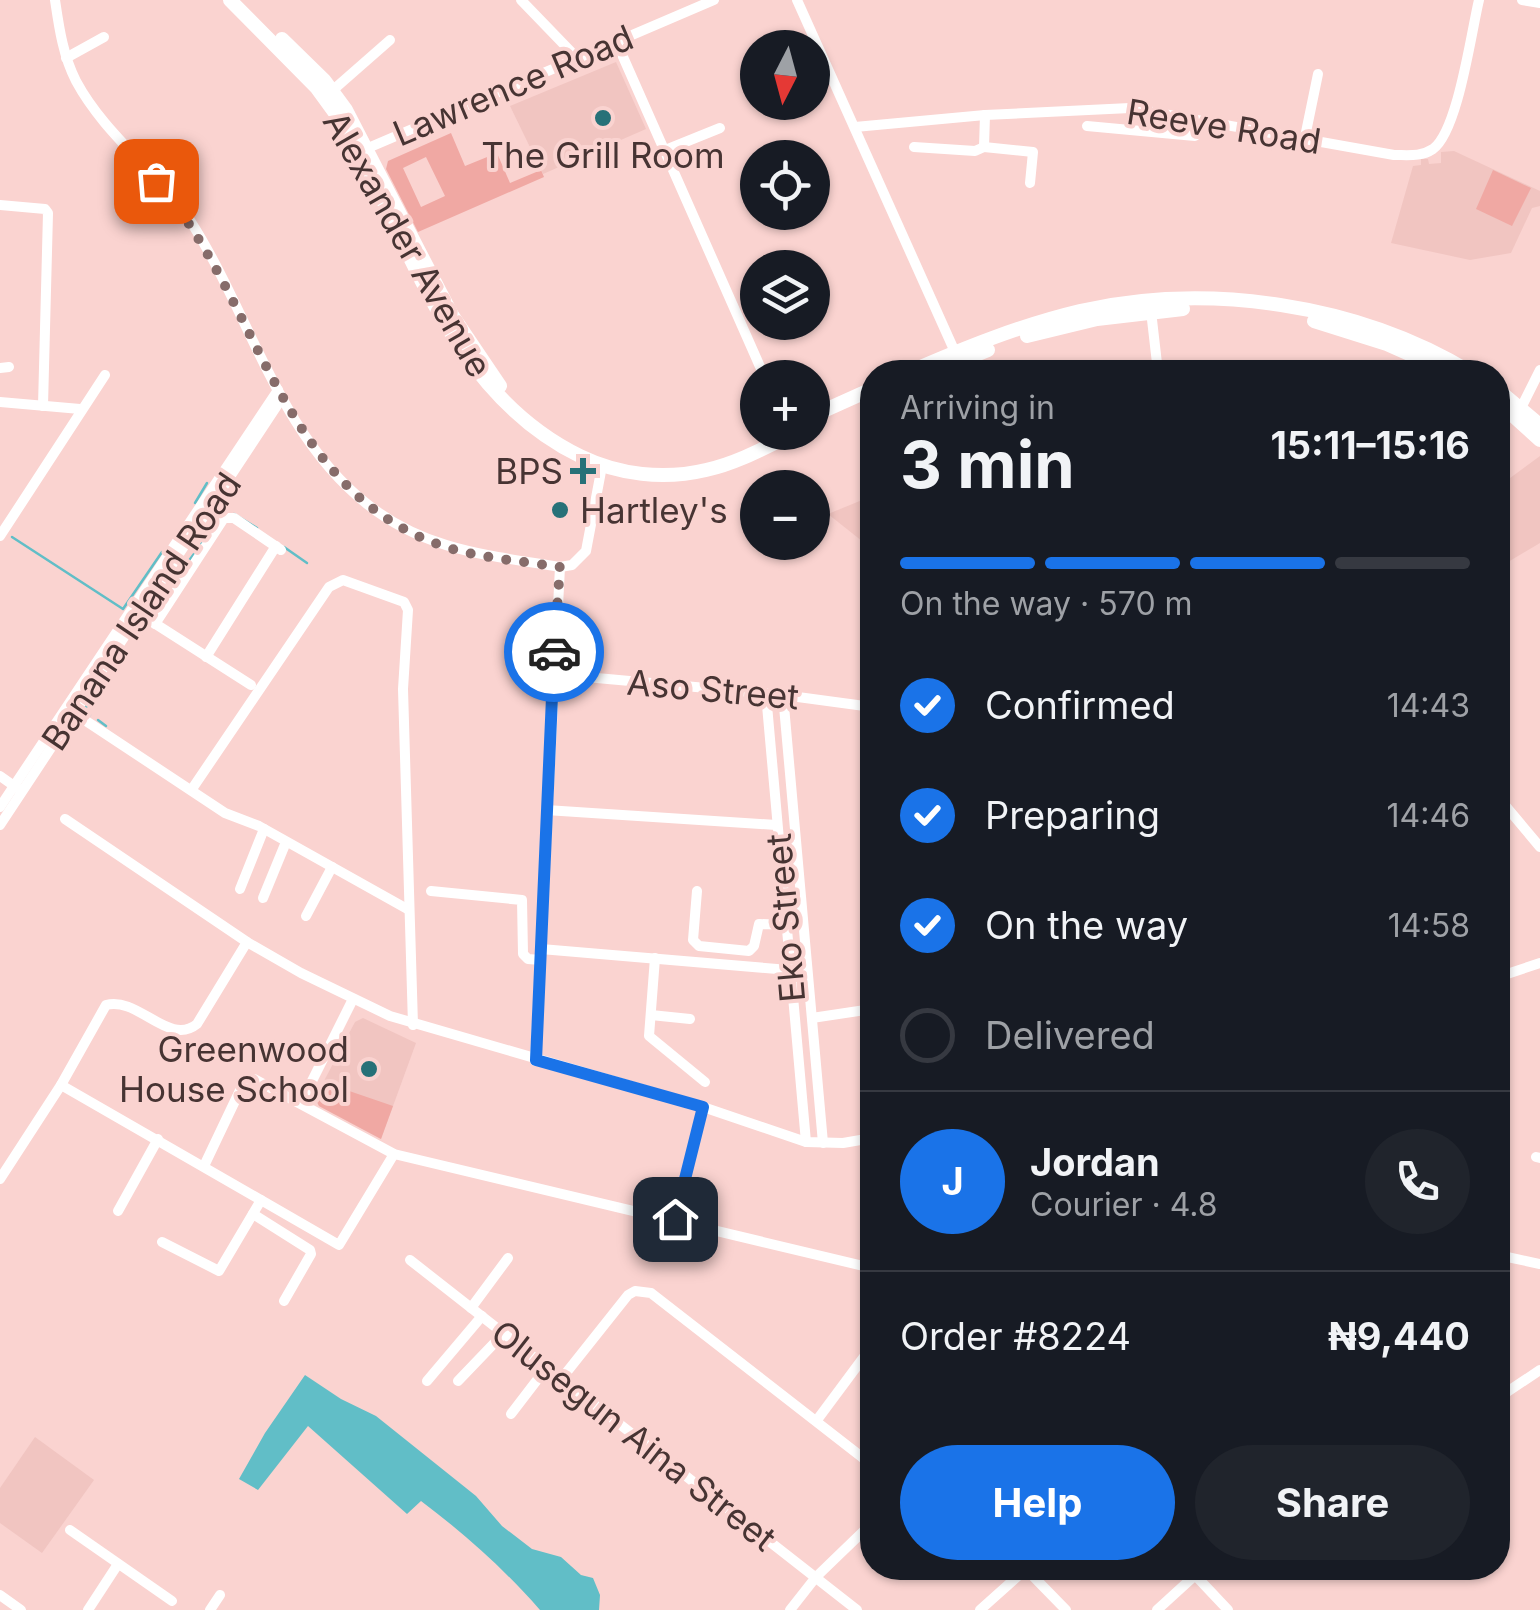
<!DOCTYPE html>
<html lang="en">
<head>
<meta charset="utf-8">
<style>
	:root { --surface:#171b24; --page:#20242c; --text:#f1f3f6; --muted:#9ea1a6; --line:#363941; --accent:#1a73e8 }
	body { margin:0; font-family:Inter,sans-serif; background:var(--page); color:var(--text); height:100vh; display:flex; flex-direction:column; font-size:38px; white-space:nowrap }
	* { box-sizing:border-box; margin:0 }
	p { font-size:32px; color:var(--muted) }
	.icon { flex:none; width:55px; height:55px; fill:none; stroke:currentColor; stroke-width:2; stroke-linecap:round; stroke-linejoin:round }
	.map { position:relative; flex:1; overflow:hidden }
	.side { position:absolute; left:860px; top:360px; width:650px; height:1220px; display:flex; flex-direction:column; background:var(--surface); border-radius:40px; box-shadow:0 2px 8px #0004 }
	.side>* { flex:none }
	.needle { width:65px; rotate:186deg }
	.fabs { position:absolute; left:740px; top:30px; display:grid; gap:20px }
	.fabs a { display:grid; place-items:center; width:90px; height:90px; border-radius:50%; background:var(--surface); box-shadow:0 2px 8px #0004; font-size:50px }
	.pin { position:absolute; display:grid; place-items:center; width:85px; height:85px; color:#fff; margin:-42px; border-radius:20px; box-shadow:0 5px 15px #0006 }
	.courier { position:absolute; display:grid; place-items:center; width:100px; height:100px; margin:-50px; border:8px solid #1a73e8; border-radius:50%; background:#fff; color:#222; box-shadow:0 2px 12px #0007 }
	.overview em { font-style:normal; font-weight:700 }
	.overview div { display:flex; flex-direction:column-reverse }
	.overview { display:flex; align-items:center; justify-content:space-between; height:170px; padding:0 40px }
	h1 { font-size:65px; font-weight:700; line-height:75px }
	.bar { display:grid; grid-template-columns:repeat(4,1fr); gap:15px 10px; align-content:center; height:120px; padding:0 40px }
	.bar i { height:12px; border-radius:8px; background:var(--line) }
	.bar .active { background:var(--accent) }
	.bar p { grid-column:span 4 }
	.line { display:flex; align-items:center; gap:25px; padding:0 40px; border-top:2px solid var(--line) }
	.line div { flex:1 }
	.round { display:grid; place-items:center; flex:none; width:105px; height:105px; border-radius:52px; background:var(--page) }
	ol { padding:0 40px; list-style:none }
	li { display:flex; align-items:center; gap:30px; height:110px }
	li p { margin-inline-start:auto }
	li .icon { padding:10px; border-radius:50%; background:var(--accent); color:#fff; stroke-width:4 }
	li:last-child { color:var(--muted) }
	li i { width:55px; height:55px; border:5px solid var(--line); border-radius:50% }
	.cta { display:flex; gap:20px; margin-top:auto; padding:20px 40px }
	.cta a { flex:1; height:115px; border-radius:60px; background:var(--accent); color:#fff; font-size:40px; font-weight:700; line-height:115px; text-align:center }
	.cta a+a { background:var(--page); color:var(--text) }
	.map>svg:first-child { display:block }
</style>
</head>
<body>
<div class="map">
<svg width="1540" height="1610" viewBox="0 0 1540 1610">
	<rect width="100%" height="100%" fill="#fad3d0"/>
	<g fill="#f1c5c1">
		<polygon points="616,62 646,129 543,174 510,106"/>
		<polygon points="1454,151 1540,191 1540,206 1532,208 1511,253 1470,260 1391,243 1413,166 1421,165 1421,159 1428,159 1429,164 1441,163 1441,152"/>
		<polygon points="1540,456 1540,543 1498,568 1498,487"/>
		<polygon points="872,496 872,549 828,514"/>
		<polygon points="363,1018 416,1043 381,1139 319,1106 315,1098 355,1022"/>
		<polygon points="35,1437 94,1480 42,1553 0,1523 0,1488"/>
	</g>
	<g fill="#f0a8a3" fill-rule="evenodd">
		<path d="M451 133 465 166 497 153 510 183 541 170 544 177 418 232 386 169 388 161ZM426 157 445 196 421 207 403 168Z"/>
		<polygon points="1493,170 1531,188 1512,226 1476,209"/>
		<polygon points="323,1082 393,1106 381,1139 319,1106 315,1098"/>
	</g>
	<path fill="#61bec7" d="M305 1375 341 1399 376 1416 476 1496 502 1526 532 1549 561 1557 581 1575 593 1578 600 1595 599 1610H540C504 1569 465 1534 421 1501L407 1514 308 1426 258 1490 239 1479 265 1433Z"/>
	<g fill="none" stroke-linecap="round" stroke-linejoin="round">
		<g stroke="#61bec7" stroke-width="2.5">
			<polyline points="195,503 207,483"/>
			<polyline points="234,514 257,528"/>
			<polyline points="12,537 123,609 162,552"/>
			<polyline points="284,547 307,563"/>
			<polyline points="172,583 222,517"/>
			<polyline points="90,715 84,710 100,687"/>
			<polyline points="98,720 106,726"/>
		</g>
		<g stroke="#fff" stroke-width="10">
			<path d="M55 0C59 27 63 56 76 81 105 135 157 171 191 222 250 314 278 434 367 504 426 551 488 555 560 567L572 565 586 551 602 466"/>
			<polyline points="521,0 577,58"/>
			<polyline points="797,0 955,352"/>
			<polyline points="1522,0 1540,3"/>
			<polyline points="616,41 765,378"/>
			<polyline points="66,58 104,37"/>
			<polyline points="333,90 390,40"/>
			<polyline points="985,115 984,147 1033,152 1030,183"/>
			<polyline points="1087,126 1195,136"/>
			<path d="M855 127 985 115 1130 108 1394 155C1408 155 1421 157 1433 149 1458 131 1471 33 1479 0"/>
			<polyline points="1305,137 1318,74"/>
			<polyline points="914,147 975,151 984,147"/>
			<polyline points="368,148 714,0"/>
			<polyline points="663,151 720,128"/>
			<polyline points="0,205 45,209 48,213 43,406"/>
			<polyline points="1151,311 1158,372"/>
			<polyline points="0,368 9,367"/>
			<polyline points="0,402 80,409"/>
			<polyline points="1521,408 1540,370"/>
			<polyline points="0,536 105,375"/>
			<polyline points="140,614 251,685"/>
			<polyline points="155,624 224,518 234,518 281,550"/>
			<polyline points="206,657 276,546"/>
			<polyline points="553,674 783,695 872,707"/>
			<polyline points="766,694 806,1142"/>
			<polyline points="783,695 823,1143"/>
			<polyline points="74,713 225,813 259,826 409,910"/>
			<polyline points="0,776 17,788"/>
			<polyline points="192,789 329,587 343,580 404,602 408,610 403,689 413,1025"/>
			<polyline points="1498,797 1540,847"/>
			<polyline points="0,807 278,390"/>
			<polyline points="546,810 776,825"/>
			<polyline points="65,819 247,942 301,973 390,1016 703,1107 806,1142 843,1143 872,1138"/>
			<polyline points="0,825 282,398"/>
			<polyline points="240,889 264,829"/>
			<polyline points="431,891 522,900 523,954 528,959 541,960"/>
			<polyline points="697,891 693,940 699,946 749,951 754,946 759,924 787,925"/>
			<polyline points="263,898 286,842"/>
			<polyline points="306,916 332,867"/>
			<polyline points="541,949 789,970"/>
			<polyline points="655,958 649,1036 705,1082"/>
			<polyline points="1498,977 1540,963"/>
			<polyline points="651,1015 690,1019"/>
			<polyline points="812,1018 872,1009"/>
			<polyline points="535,1061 560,567"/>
			<polyline points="61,1085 339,1245 394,1154"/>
			<polyline points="301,1103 353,999"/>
			<polyline points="1536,1157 1540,1158"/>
			<polyline points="204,1166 243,1084 254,1079 394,1154 872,1268"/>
			<path d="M0 1179 61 1085 106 1005C138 996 169 1047 197 1024L247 942"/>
			<polyline points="118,1211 158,1139"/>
			<polyline points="253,1214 310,1250 311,1254 284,1301"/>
			<polyline points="675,1219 703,1107"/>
			<polyline points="162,1242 219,1271 261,1200"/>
			<polyline points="1498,1255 1540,1264"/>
			<polyline points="410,1260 857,1610"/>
			<polyline points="471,1308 508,1258"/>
			<polyline points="562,1378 628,1295 635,1291 651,1293 872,1465"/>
			<polyline points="427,1381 482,1316"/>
			<polyline points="458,1381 504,1333"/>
			<polyline points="1498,1398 1540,1370"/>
			<polyline points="511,1414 547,1367"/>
			<polyline points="817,1420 872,1346"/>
			<polyline points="70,1530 172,1601"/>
			<polyline points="1026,1569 1066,1610"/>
			<polyline points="1195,1575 1228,1610"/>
			<polyline points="0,1595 21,1610"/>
			<polyline points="88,1610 118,1564"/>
			<polyline points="210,1610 220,1595"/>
			<polyline points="790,1610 816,1577 872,1523"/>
			<polyline points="980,1610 1027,1568"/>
			<polyline points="1157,1610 1203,1568"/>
		</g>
		<g stroke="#fff" stroke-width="14">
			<path d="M230 0 316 87 351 135C412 252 454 395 580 456 619 475 664 480 706 470 738 463 768 446 797 432"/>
			<polyline points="282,39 324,80 346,110 452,315 500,386"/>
			<polyline points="1314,321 1387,344 1450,372"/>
			<polyline points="1027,336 1097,319 1183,309"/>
			<path d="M909 372C964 348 1021 325 1080 311 1209 282 1358 304 1470 372"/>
			<polyline points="934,372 988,350"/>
			<polyline points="1498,390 1540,425"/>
			<polyline points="1498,402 1540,440"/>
			<polyline points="812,416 872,389"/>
		</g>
	</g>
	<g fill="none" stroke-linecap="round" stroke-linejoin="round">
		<path stroke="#866c6a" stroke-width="10" stroke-dasharray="0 18" d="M156 181C259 296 278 488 440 545 477 558 521 561 560 567L554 652"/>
		<polyline stroke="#1a73e8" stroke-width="12" points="554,652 536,1060 703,1107 675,1219"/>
	</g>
	<g fill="#277178" stroke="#fad3d0" stroke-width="4">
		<circle cx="603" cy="118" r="10"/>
		<path d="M578 456h10v10h10v10h-10v10h-10v-10h-10v-10h10z"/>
		<circle cx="560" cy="510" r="10"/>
		<circle cx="369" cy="1069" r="10"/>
	</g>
	<g text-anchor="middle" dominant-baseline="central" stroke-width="8" stroke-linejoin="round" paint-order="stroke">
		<g font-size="35" fill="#473433" stroke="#fad3d0">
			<text transform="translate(513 85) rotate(-23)">Lawrence Road</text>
			<text transform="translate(1224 126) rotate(9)">Reeve Road</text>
			<text transform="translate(408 244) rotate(60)">Alexander Avenue</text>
			<text transform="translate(141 611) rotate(-56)">Banana Island Road</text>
			<text transform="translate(713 689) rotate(5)">Aso Street</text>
			<text transform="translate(785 918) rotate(-95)">Eko Street</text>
			<text transform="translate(634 1435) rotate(38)">Olusegun Aina Street</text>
		</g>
		<g font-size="35" fill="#473433" stroke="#fad3d0" text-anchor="end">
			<text x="603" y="155" text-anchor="middle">The Grill Room</text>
			<text x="563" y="471">BPS</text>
			<text x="580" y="510" text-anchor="start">Hartley's</text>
			<text x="349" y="1049">Greenwood<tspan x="349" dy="40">House School</tspan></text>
		</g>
	</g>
</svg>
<div class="fabs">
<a><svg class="needle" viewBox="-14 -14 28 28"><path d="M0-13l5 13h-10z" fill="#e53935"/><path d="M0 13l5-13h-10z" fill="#9ea1a6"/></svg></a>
<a><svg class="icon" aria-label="locate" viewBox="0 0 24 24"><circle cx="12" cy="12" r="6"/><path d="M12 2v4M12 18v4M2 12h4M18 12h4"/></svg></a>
<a><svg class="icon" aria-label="layers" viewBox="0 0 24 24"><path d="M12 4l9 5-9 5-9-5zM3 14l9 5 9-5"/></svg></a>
<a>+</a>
<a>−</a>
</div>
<div class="pin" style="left:156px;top:181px;background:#ea580c"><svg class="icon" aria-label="bag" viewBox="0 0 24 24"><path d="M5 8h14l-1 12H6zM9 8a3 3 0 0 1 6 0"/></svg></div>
<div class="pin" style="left:675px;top:1219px;background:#1f2937"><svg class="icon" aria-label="home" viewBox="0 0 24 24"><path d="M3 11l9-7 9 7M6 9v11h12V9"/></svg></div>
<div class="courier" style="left:554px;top:652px"><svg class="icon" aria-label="car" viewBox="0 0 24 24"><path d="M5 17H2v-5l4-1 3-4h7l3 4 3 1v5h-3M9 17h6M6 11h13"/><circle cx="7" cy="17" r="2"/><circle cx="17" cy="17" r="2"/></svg></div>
<section class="side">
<div class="overview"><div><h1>3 min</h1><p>Arriving in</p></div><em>15:11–15:16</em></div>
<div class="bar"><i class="active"></i><i class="active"></i><i class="active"></i><i></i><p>On the way · 570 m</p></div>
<ol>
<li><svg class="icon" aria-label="check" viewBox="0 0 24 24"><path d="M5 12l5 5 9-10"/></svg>Confirmed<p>14:43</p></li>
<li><svg class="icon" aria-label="check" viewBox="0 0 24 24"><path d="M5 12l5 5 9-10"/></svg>Preparing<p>14:46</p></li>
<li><svg class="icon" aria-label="check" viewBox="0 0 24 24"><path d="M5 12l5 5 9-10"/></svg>On the way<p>14:58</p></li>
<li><i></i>Delivered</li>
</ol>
<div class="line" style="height:180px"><b class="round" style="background:var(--accent);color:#fff">J</b><div><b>Jordan</b><p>Courier · 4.8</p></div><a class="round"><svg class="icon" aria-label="phone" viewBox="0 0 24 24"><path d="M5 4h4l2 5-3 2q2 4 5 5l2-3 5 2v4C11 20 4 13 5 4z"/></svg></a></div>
<div class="line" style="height:130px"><div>Order #8224</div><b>₦9,440</b></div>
<div class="cta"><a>Help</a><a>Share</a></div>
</section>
</div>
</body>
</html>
